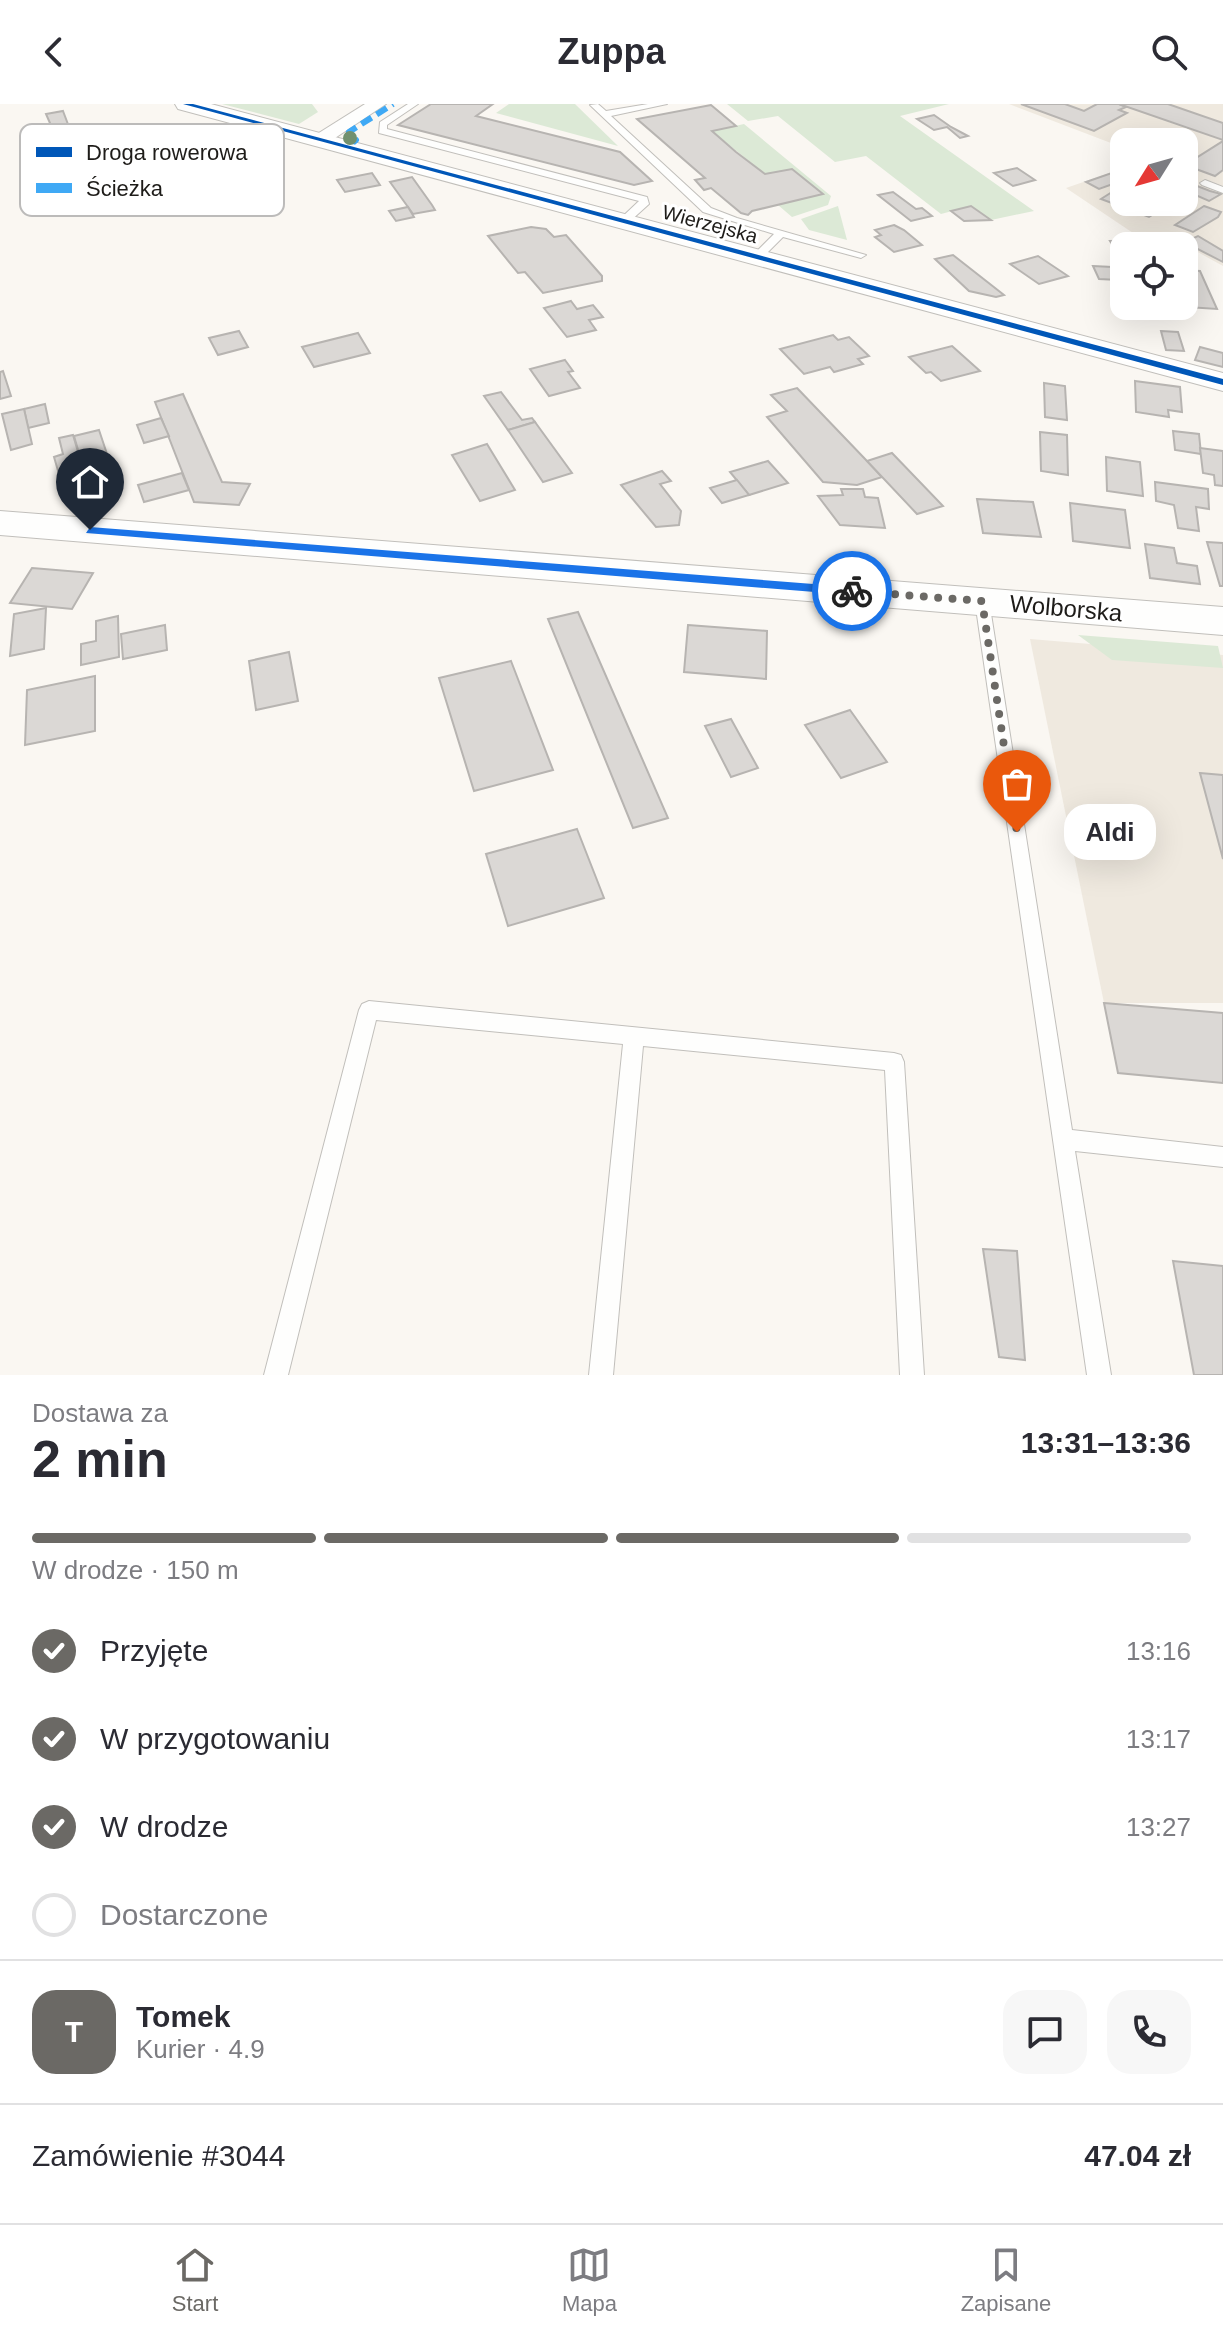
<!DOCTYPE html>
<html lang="pl">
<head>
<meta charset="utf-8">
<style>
	:root { --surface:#fff; --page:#f7f7f7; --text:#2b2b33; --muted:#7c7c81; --line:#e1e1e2; --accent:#6b6965 }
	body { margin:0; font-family:Helvetica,sans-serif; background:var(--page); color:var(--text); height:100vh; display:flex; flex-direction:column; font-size:30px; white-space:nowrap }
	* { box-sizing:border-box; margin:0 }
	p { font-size:26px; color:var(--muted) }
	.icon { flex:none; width:44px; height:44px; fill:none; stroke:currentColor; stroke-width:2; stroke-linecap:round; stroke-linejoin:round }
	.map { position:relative; height:1271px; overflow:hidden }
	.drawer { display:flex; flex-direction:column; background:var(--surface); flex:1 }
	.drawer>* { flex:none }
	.needle { width:52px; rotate:233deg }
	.controls { position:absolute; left:1110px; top:24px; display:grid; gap:16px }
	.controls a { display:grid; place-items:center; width:88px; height:88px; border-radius:16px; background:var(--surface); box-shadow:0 8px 32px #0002; font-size:40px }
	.pin { position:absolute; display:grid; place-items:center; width:68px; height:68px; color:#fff; margin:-82px -34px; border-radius:50% 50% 50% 0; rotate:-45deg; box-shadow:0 0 8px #0007 }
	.pin .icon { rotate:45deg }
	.courier { position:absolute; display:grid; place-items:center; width:80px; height:80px; margin:-40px; border:6px solid #1a73e8; border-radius:50%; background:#fff; color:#222; box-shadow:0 2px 10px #0007 }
	.bubble { position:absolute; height:56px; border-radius:24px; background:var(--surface); box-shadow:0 8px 32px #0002; font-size:26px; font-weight:600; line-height:56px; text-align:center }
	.overview em { font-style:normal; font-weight:600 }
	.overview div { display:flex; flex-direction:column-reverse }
	.overview { display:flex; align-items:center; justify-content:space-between; height:136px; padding:0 32px }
	h1 { font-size:52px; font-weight:600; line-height:60px }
	.bar { display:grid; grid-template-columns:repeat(4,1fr); gap:12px 8px; align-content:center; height:96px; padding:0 32px }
	.bar i { height:10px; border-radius:6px; background:var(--line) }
	.bar .current { background:var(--accent) }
	.bar p { grid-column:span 4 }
	.line { display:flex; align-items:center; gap:20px; padding:0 32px; border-top:2px solid var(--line) }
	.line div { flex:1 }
	.round { display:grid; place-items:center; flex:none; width:84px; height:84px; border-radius:24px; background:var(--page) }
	ol { padding:0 32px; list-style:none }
	li { display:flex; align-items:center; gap:24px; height:88px }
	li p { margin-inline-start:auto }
	li .icon { padding:8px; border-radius:50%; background:var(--accent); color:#fff; stroke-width:4 }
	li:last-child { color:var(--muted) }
	li i { width:44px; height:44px; border:4px solid var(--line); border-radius:50% }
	header { display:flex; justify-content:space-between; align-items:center; height:104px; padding:0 32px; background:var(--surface); font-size:36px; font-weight:600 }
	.tabs { display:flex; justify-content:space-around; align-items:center; height:112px; border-top:2px solid var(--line); background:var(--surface); font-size:22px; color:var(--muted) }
	.tabs a { display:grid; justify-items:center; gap:4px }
	.tabs .current { color:var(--accent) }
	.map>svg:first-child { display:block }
</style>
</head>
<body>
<header><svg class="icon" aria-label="back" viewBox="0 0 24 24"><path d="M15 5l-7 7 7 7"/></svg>Zuppa<svg class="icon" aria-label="search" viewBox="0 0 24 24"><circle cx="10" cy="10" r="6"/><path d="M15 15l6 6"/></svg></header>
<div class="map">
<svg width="1223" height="1271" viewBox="0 0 1223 1271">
	<rect width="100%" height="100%" fill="#faf7f2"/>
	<g fill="#efe9df">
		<polygon points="1009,0 1223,0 1223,162 1167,131 1139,133 1066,84 1124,64 1124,98 1184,98 1184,38 1124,38 1124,44"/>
		<polygon points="1030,535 1223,551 1223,899 1104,899"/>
	</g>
	<g fill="#dce9d6">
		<polygon points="222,0 312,0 318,8 299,20"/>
		<polygon points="509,0 575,0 618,42 496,9"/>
		<polygon points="727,0 949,0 900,12 1034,107 991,116 971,102 941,110 866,52 835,58 778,12 748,17"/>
		<polygon points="744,20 831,92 828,101 792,113 778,101 822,89 792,65 765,70 712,27"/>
		<polygon points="838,102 847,136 809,126 801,115"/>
		<polygon points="1078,531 1218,542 1223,564 1112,556"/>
	</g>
	<g fill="#dbd8d5" stroke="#b7b4b1" stroke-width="2">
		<polygon points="431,0 493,0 476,12 620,48 652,77 634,81 398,21"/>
		<polygon points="1021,0 1065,0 1084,7 1097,0 1119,0 1126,3 1119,6 1127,9 1094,27"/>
		<polygon points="1119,0 1168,0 1223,19 1223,36"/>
		<polygon points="711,1 736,22 712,27 736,48 765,70 792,65 823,90 752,107 748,111 741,109 711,84 704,86 695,76 705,74 637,15"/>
		<polygon points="63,7 69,23 53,26 46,10"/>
		<polygon points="934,11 951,23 968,32 960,34 947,23 934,26 917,15"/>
		<polygon points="1223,37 1223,66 1215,72 1185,61"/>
		<polygon points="1017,64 1035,76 1013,82 994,69"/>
		<polygon points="1123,65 1124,76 1099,85 1086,78"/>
		<polygon points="372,69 380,81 345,88 337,76"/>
		<polygon points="412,73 432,101 435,106 413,110 390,78"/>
		<polygon points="1192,80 1210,87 1221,90 1209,97 1184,86"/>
		<polygon points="893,88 916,105 922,104 932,112 911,117 878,91"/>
		<polygon points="1112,88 1124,92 1124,98 1139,98 1160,106 1149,113 1101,95"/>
		<polygon points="971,102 991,116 964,117 951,107"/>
		<polygon points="1204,102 1221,108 1218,113 1193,128 1175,121"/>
		<polygon points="408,103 414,113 396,117 389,107"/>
		<polygon points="894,121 904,126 922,141 894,148 875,133 881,131 875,126"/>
		<polygon points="531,123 546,125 554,133 566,131 602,172 602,177 543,189 525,168 518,169 488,132"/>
		<polygon points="1198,132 1223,147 1223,158 1184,138"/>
		<polygon points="1163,136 1167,142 1124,142 1124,150 1118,150 1110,137"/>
		<polygon points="953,151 1004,191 996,193 969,187 935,155"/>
		<polygon points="1038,152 1068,172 1039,180 1010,160"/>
		<polygon points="1093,162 1112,163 1118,176 1099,175"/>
		<polygon points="1184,166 1200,167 1217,205 1187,203"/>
		<polygon points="571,197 577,205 593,201 603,213 589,216 596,226 567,233 544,204"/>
		<polygon points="239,227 248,243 218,251 209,234"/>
		<polygon points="1161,227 1178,228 1184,247 1166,246"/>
		<polygon points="358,229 370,249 314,263 302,243"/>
		<polygon points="833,231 838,236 849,233 869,252 858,255 863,260 834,268 830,263 804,270 780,245"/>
		<polygon points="952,242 980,267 941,277 931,268 926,269 909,253"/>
		<polygon points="1200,243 1223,249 1223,263 1195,256"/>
		<polygon points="565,256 573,267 568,268 580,284 549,292 530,265"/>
		<polygon points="3,267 11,292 0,295 0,268"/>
		<polygon points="1135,277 1180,283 1182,308 1168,306 1169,313 1136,308"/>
		<polygon points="1044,279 1065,282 1067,316 1045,313"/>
		<polygon points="797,284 867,357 882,373 857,381 823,378 767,313 787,307 771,291"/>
		<polygon points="501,288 522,316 532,314 535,318 508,326 484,292"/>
		<polygon points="183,290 222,378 250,380 239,401 194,398 155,298"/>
		<polygon points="45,300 49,319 28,324 24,305"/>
		<polygon points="24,305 32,340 11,346 2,310"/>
		<polygon points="161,314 169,332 144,339 137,321"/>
		<polygon points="535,318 572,369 543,378 508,326"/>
		<polygon points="99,326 117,380 90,387 74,332"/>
		<polygon points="1173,327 1199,330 1201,350 1175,346"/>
		<polygon points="1040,328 1067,331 1068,371 1041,367"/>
		<polygon points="73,331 87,378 63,384 54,353 63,350 59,334"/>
		<polygon points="487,340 515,386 480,397 452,351"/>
		<polygon points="1200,344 1223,347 1223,382 1215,381 1214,371 1203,369"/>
		<polygon points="892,349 943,402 917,410 867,357"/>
		<polygon points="1106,353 1140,358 1143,392 1107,387"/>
		<polygon points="768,357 788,379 749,391 730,368"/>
		<polygon points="662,367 671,377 660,380 681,407 679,421 656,423 621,381"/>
		<polygon points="182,369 189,386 144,398 138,381"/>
		<polygon points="737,376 749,391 722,399 710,384"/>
		<polygon points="1155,378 1208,385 1209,405 1196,403 1199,427 1178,424 1174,401 1156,397"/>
		<polygon points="841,385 863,385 865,393 878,394 885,424 840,421 818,392 843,391"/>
		<polygon points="977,395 1033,398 1041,433 983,429"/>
		<polygon points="1070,399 1125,406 1130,444 1073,437"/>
		<polygon points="1207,438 1223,439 1223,482 1220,482"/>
		<polygon points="1145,440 1174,444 1177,459 1197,462 1200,480 1150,474"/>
		<polygon points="32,464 93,469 72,505 10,499"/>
		<polygon points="46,504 44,545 10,552 14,510"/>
		<polygon points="578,508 668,714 633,724 548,515"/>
		<polygon points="118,512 119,553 81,561 81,540 96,537 96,517"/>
		<polygon points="165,521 167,546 123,555 121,530"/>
		<polygon points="688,521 767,527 766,575 684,568"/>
		<polygon points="289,548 298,597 256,606 249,557"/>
		<polygon points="511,557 553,666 474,687 439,574"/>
		<polygon points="95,572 95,627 25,641 27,586"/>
		<polygon points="850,606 887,658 841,674 805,621"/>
		<polygon points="731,615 758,664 731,673 705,622"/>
		<polygon points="1200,669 1223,671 1223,755"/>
		<polygon points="577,725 604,794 508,822 486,750"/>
		<polygon points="1104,899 1223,909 1223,979 1118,969"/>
		<polygon points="983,1145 1017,1147 1025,1256 999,1253"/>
		<polygon points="1173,1157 1223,1162 1223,1271 1194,1271"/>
	</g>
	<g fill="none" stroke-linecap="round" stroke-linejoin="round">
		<defs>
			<g id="service">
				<polygon points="408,0 418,0 387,21 387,25 647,93 649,100 628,119 620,119 620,115 639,97 379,29 380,18"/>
				<polygon points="598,0 606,7 648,0 667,0 611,12 711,104 737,114 866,151 861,154 783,133 760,156 752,156 752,152 774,130 703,108 590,1"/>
				<polygon points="1205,76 1223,83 1223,89 1202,81 1200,79"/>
				<polygon points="982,492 989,497 1072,1026 1223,1043 1223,1063 1075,1047 1111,1271 1087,1271 975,497"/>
				<polygon points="369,897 894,949 901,951 904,958 924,1271 900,1271 885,966 643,942 613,1271 589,1271 623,940 376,916 288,1271 264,1271 359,906 362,900"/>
			</g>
			<polygon id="minor" points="365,0 386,0 326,40 314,40 314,32"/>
			<polygon id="tertiary" points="175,0 211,0 1223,269 1223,287 178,5"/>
			<polygon id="primary" points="0,407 1223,503 1223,531 0,431"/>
		</defs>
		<use href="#service" stroke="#c1bfbb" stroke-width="2"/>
		<use href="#minor" stroke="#c1bfbb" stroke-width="2"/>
		<use href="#tertiary" stroke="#c1bfbb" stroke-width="2"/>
		<use href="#primary" stroke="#c1bfbb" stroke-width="2"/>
		<use href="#service" fill="#fefefd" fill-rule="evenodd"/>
		<use href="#minor" fill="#fefefd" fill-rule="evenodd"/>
		<use href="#tertiary" fill="#fefefd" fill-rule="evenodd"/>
		<use href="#primary" fill="#fefefd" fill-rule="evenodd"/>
		<polyline stroke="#3fa9f5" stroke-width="6" stroke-dasharray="12 6" stroke-linecap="butt" points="348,43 356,36 349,28 393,0"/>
		<defs>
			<polygon id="cycleway" points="183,0 193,0 1223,275 1223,281"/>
		</defs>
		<use href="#cycleway" stroke="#fff" stroke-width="5"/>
		<use href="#cycleway" fill="#0057b8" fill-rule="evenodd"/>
	</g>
	<circle fill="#72906e" cx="350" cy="34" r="7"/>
	<polygon fill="#1a73e8" points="90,423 852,483 858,487 852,491 86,429"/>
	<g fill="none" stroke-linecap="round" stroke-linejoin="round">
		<polyline stroke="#6b6965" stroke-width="8" stroke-dasharray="0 14.4" points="852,487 982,497 1017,728"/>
	</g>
	<g text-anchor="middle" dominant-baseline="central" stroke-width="6" stroke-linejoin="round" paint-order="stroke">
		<g font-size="20" fill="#1e1c19" stroke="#fff">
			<text transform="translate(710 120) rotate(15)">Wierzejska</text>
		</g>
		<g font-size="24" fill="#1e1c19" stroke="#fff">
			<text transform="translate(1066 504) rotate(5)">Wolborska</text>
		</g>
	</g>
	<rect x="20" y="20" width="264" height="92" rx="12" fill="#fff" stroke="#bcbbba" stroke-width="2"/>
	<rect x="36" y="43" width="36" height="10" fill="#0057b8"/>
	<rect x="36" y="79" width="36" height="10" fill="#3fa9f5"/>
	<g font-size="22" fill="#1e1c19">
		<text x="86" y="56">Droga rowerowa</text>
		<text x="86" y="92">Ścieżka</text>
	</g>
</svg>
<div class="controls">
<a><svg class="needle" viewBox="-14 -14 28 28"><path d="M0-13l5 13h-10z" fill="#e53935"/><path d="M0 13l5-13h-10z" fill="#7c7c81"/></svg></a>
<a><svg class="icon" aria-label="locate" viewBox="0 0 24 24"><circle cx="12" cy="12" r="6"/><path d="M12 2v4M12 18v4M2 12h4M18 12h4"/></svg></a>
</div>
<div class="pin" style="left:1017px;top:728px;background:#ea580c"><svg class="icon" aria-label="bag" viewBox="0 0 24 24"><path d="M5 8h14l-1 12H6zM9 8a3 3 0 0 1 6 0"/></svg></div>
<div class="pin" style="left:90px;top:426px;background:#1f2937"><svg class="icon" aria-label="home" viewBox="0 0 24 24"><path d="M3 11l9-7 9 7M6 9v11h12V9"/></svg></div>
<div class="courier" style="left:852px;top:487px"><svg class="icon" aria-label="bike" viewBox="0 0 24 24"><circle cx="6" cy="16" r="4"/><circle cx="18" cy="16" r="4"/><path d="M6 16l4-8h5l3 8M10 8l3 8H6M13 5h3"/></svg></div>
<div class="bubble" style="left:1064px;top:700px;width:92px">Aldi</div>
</div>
<section class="drawer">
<div class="overview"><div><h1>2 min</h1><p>Dostawa za</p></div><em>13:31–13:36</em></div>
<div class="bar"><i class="current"></i><i class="current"></i><i class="current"></i><i></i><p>W drodze · 150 m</p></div>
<ol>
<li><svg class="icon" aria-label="check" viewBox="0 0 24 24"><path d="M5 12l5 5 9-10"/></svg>Przyjęte<p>13:16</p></li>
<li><svg class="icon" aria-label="check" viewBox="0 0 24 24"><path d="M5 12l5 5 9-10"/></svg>W przygotowaniu<p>13:17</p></li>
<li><svg class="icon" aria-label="check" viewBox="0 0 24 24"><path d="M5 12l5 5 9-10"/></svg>W drodze<p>13:27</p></li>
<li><i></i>Dostarczone</li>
</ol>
<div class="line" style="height:144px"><b class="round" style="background:var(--accent);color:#fff">T</b><div><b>Tomek</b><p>Kurier · 4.9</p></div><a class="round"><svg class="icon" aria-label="chat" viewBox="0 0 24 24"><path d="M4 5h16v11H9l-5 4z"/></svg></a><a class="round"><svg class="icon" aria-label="phone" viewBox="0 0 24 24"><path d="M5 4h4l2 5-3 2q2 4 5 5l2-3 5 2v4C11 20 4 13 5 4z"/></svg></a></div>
<div class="line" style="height:104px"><div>Zamówienie #3044</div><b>47.04 zł</b></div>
</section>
<nav class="tabs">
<a class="current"><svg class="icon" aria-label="home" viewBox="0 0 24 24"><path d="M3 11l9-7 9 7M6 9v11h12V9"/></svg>Start</a>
<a><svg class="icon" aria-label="map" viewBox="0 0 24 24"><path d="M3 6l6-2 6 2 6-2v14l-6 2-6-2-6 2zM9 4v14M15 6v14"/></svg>Mapa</a>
<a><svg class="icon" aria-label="saved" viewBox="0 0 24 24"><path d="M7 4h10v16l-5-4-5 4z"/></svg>Zapisane</a>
</nav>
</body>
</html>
